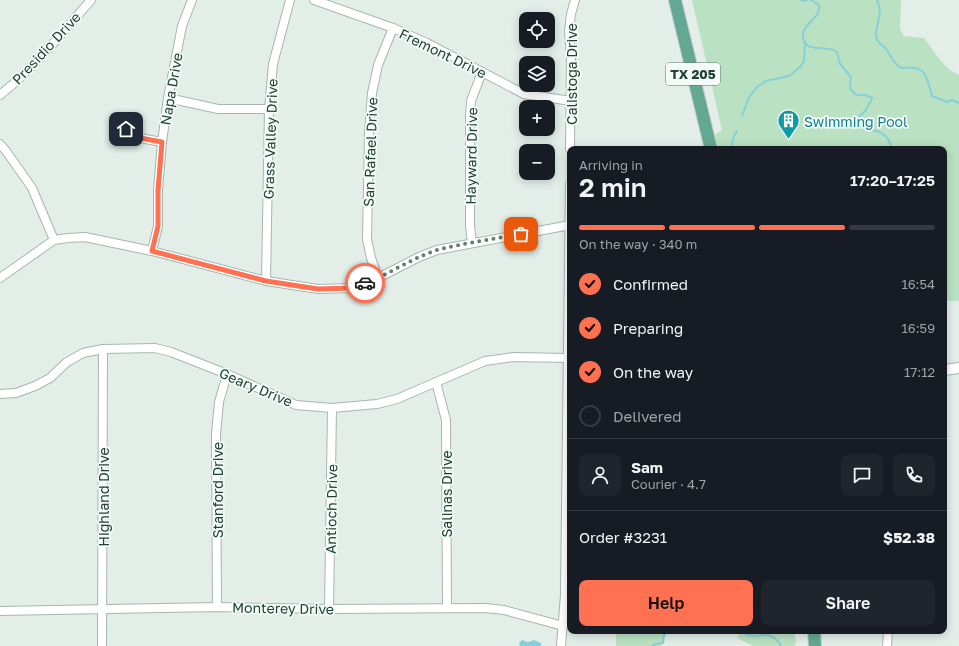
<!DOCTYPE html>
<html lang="en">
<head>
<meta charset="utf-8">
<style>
	:root { --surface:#171b24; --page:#20242c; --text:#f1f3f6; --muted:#9ea1a6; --line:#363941; --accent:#ff7151 }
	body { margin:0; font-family:"Golos Text",sans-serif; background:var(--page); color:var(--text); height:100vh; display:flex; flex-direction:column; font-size:15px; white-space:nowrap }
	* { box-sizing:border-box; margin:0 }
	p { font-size:13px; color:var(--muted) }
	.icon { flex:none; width:22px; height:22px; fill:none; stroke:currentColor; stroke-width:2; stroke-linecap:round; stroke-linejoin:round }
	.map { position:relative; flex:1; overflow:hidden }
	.drawer { position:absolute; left:567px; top:146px; width:380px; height:488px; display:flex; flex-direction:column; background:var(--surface); border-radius:8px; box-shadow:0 2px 10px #0003 }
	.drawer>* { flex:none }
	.fabs { position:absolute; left:519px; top:12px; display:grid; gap:8px }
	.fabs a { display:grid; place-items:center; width:36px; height:36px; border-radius:8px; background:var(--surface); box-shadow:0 2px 10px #0003; font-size:20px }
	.pin { position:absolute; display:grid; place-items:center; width:34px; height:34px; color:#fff; margin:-17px; border-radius:8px; box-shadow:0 2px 6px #0006 }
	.courier { position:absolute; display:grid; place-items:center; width:40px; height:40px; margin:-20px; border:3px solid #ff7151; border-radius:50%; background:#fff; color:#222; box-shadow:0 1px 5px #0007 }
	.headline em { font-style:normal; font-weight:600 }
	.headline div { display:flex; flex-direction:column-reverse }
	.headline { display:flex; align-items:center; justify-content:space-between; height:68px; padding:0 12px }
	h1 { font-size:26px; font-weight:600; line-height:30px }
	.bar { display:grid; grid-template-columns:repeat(4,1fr); gap:6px 4px; align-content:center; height:48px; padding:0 12px }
	.bar i { height:5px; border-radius:3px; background:var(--line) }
	.bar .on { background:var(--accent) }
	.bar p { grid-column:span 4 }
	.line { display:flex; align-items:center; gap:10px; padding:0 12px; border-top:1px solid var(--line) }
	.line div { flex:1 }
	.round { display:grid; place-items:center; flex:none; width:42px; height:42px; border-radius:8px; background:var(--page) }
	ol { padding:0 12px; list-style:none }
	li { display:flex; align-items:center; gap:12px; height:44px }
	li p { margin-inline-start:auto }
	li .icon { padding:4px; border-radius:50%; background:var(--accent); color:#111; stroke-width:4 }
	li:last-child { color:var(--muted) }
	li i { width:22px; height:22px; border:2px solid var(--line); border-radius:50% }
	.button { display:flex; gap:8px; margin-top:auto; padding:8px 12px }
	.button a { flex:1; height:46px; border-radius:8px; background:var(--accent); color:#111; font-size:16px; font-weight:600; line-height:46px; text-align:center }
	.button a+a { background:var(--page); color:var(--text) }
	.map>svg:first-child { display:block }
</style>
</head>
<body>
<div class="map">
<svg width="959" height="646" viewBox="0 0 959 646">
	<rect width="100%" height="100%" fill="#e3eee9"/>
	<g fill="#bae1c2">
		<path d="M692 0H901L900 29 904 36 924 38C935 52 943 68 959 75V301H944V149H718L715 135 722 130Z"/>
		<polygon points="616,631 668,631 666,633 661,646 616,646"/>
		<polygon points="741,631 794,631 796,641 795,646 753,646 737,638"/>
	</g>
	<polygon fill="#86d0d8" points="522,640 528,642 534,640 541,643 541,646 520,646 519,643"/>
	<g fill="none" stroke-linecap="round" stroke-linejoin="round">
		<g stroke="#86d0d8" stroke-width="2">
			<polyline points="801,0 805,1 807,0"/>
			<path d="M811 0 819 5C821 19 805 21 803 34 801 55 827 44 837 52L840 64 851 77C850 86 848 90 857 95H864L871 97 872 99 865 111 855 121C865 138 884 120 892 149"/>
			<path d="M877 0C885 16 872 29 877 40 879 43 883 46 886 49 892 57 892 62 901 68 927 65 926 75 932 96L947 102 952 100 959 103"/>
			<polyline points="742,116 749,97 758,86 766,81 789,76 800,67 804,61 805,42"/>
			<path d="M732 149C731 142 733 137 737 131"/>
			<path d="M741 631C757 644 768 624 781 646"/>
			<polyline points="652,646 656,644 663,643 664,635 670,631"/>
		</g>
		<defs>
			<g id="minor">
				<polyline points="314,0 393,28 427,43 524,94 571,101"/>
				<path d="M0 95C34 68 62 33 91 0"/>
				<polyline points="168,98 218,109 269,109"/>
				<polyline points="121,117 126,129 140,138 162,142"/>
				<polyline points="0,144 6,151 32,188 54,240"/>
				<polyline points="570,149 571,56 569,31 571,14 575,0"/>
				<polyline points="472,243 470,226 470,116 471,101 482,72"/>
				<polyline points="152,251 158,226 158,190 162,142 168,98 182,26 192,0"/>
				<polyline points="0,278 54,240 68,238 85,237 152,251 266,281 318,289 353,288 378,278 419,257 437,250 570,225"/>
				<polyline points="378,278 371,258 367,239 369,132 372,93 378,65 393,28"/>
				<polyline points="266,281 269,109 273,64 290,0"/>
				<polyline points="436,382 446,420 447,608"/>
				<polyline points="0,394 16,393 35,386 50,378 67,362 83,353 103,349 155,348 171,352 227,374 296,405 332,408 377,404 397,399 485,361 513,357 568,358"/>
				<polyline points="217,607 216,434 219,402 227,374"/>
				<polyline points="329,609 332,408"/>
				<polyline points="0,611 217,607 329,609 485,608 504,610 563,626"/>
				<polyline points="102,646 103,349"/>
				<polyline points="561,646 565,595 570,184"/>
				<polyline points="887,646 888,631"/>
			</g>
			<polyline id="tertiary" points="944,370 959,368"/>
			<g id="primary">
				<polyline points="675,0 711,149"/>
				<polyline points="814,631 815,646"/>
			</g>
		</defs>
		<use href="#minor" stroke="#a5b7b0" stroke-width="10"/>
		<use href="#tertiary" stroke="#a5b7b0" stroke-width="12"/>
		<use href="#primary" stroke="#c1cac7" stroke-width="14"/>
		<use href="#minor" stroke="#fff" stroke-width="8"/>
		<use href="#tertiary" stroke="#fff" stroke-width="10"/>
		<use href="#primary" stroke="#63a892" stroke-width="12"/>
	</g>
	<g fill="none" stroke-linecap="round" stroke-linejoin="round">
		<path stroke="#657e75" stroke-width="4" stroke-dasharray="0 7.2" d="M365 283C390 274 412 258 437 250 465 243 493 239 521 234"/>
		<polyline stroke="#ff7151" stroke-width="5" points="126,129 140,138 162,142 158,190 158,226 152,251 266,281 318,289 353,288 365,283"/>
	</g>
	<defs>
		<symbol id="building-pin" viewBox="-11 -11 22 30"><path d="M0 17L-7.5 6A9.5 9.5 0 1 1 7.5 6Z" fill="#0f9aa8" stroke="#f4faf7"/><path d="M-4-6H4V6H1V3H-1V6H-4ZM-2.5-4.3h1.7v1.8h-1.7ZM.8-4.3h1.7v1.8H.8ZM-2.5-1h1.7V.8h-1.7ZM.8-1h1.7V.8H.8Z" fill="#fff"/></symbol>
	</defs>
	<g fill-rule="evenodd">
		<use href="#building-pin" x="776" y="108" width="25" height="34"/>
	</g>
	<g text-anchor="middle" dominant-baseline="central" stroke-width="3.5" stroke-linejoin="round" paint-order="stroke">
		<rect fill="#f4faf7" stroke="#607971" stroke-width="1" x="666" y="63" width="54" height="22" rx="3"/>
		<g font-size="13" font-weight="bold" fill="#214237">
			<text x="693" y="74">TX 205</text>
		</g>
		<g font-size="14" fill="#214237" stroke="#f4faf7">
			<text transform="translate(46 48) rotate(-47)">Presidio Drive</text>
			<text transform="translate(443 53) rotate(26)">Fremont Drive</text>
			<text transform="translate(571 74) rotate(-90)">Calistoga Drive</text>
			<text transform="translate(171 89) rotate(-80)">Napa Drive</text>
			<text transform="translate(270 139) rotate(-88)">Grass Valley Drive</text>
			<text transform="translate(370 152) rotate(-88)">San Rafael Drive</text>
			<text transform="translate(471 156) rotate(-89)">Hayward Drive</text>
			<text transform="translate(256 387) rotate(23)">Geary Drive</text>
			<text transform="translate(217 490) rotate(-90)">Stanford Drive</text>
			<text transform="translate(446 494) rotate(-90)">Salinas Drive</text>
			<text transform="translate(103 497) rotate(-90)">Highland Drive</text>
			<text transform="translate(331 509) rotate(-89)">Antioch Drive</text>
			<text transform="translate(283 608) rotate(1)">Monterey Drive</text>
		</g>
		<g font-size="14" fill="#0d838f" stroke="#f4faf7" text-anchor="start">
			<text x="804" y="121">Swimming Pool</text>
		</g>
	</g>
</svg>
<div class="fabs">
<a><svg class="icon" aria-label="locate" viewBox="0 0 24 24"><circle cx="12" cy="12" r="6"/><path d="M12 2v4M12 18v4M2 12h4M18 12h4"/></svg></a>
<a><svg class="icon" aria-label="layers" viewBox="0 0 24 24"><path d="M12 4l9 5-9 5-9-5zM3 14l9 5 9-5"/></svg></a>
<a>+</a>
<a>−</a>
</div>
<div class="pin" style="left:521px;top:234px;background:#ea580c"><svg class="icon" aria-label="bag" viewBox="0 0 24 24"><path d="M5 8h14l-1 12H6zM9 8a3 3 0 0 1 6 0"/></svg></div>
<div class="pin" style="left:126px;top:129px;background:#1f2937"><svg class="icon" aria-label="home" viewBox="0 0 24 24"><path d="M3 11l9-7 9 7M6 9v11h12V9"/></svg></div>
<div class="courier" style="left:365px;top:283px"><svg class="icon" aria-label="car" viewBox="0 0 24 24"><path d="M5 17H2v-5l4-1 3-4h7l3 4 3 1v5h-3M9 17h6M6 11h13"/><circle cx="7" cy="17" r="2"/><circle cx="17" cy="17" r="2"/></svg></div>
<section class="drawer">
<div class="headline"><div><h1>2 min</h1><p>Arriving in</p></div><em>17:20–17:25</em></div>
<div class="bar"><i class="on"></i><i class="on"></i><i class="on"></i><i></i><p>On the way · 340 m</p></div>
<ol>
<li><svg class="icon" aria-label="check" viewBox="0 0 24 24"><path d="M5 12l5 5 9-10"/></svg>Confirmed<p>16:54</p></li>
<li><svg class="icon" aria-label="check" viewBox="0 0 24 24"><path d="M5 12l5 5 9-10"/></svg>Preparing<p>16:59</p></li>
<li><svg class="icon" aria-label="check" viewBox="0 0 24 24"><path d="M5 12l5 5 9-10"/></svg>On the way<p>17:12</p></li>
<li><i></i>Delivered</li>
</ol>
<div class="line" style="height:72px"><a class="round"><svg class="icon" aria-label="person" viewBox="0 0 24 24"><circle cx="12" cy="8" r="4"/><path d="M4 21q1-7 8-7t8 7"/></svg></a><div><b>Sam</b><p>Courier · 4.7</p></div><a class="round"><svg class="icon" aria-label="chat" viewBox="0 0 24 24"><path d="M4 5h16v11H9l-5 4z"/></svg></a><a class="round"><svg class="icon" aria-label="phone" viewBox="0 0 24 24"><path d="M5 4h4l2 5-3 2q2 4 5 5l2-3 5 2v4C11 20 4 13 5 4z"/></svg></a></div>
<div class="line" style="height:52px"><div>Order #3231</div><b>$52.38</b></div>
<div class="button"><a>Help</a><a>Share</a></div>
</section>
</div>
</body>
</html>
